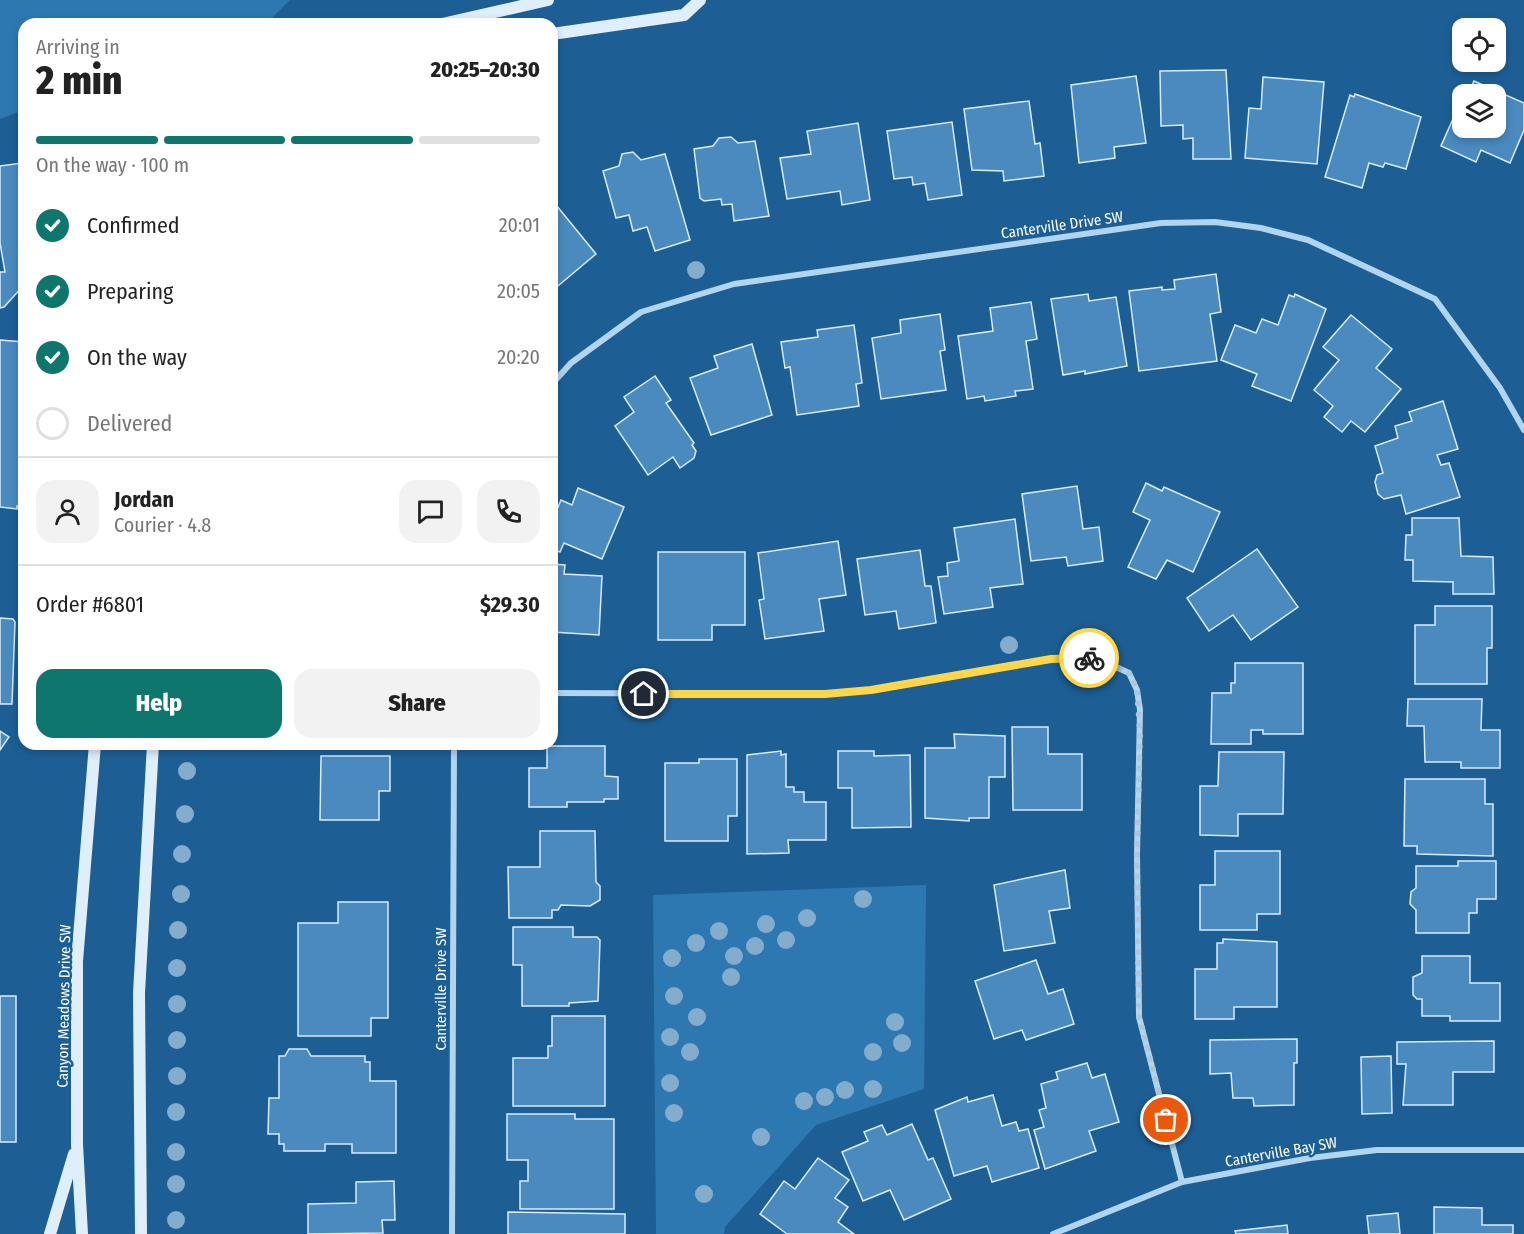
<!DOCTYPE html>
<html lang="en">
<head>
<meta charset="utf-8">
<style>
	:root { --surface:#fff; --page:#f2f2f2; --text:#222; --muted:#767676; --line:#e0e0e0; --accent:#0f766e }
	body { margin:0; font-family:"Fira Sans Condensed",sans-serif; background:var(--page); color:var(--text); height:100vh; display:flex; flex-direction:column; font-size:22px; white-space:nowrap }
	* { box-sizing:border-box; margin:0 }
	p { font-size:20px; color:var(--muted) }
	.icon { flex:none; width:33px; height:33px; fill:none; stroke:currentColor; stroke-width:2; stroke-linecap:round; stroke-linejoin:round }
	.map { position:relative; flex:1; overflow:hidden }
	.details { position:absolute; left:18px; top:18px; width:540px; height:732px; display:flex; flex-direction:column; background:var(--surface); border-radius:18px; box-shadow:0 3px 9px #0003 }
	.details>* { flex:none }
	.controls { position:absolute; left:1452px; top:18px; display:grid; gap:12px }
	.controls a { display:grid; place-items:center; width:54px; height:54px; border-radius:12px; background:var(--surface); box-shadow:0 3px 9px #0003; font-size:30px }
	.pin { position:absolute; display:grid; place-items:center; width:51px; height:51px; color:#fff; margin:-26px; border:3px solid #fff; border-radius:50%; box-shadow:0 2px 6px #0007 }
	.courier { position:absolute; display:grid; place-items:center; width:60px; height:60px; margin:-30px; border:4px solid #ffd54a; border-radius:50%; background:#fff; color:#222; box-shadow:0 2px 8px #0007 }
	.headline em { font-style:normal; font-weight:800 }
	.headline div { display:flex; flex-direction:column-reverse }
	.headline { display:flex; align-items:center; justify-content:space-between; height:102px; padding:0 18px }
	h1 { font-size:39px; font-weight:800; line-height:45px }
	.bar { display:grid; grid-template-columns:repeat(4,1fr); gap:9px 6px; align-content:center; height:72px; padding:0 18px }
	.bar i { height:8px; border-radius:4px; background:var(--line) }
	.bar .current { background:var(--accent) }
	.bar p { grid-column:span 4 }
	.line { display:flex; align-items:center; gap:15px; padding:0 18px; border-top:2px solid var(--line) }
	.line div { flex:1 }
	.round { display:grid; place-items:center; flex:none; width:63px; height:63px; border-radius:18px; background:var(--page) }
	ol { padding:0 18px; list-style:none }
	li { display:flex; align-items:center; gap:18px; height:66px }
	li p { margin-inline-start:auto }
	li .icon { padding:6px; border-radius:50%; background:var(--accent); color:#fff; stroke-width:4 }
	li:last-child { color:var(--muted) }
	li i { width:33px; height:33px; border:3px solid var(--line); border-radius:50% }
	.primary-button { display:flex; gap:12px; margin-top:auto; padding:12px 18px }
	.primary-button a { flex:1; height:69px; border-radius:18px; background:var(--accent); color:#fff; font-size:24px; font-weight:800; line-height:69px; text-align:center }
	.primary-button a+a { background:var(--page); color:var(--text) }
	.map>svg:first-child { display:block }
</style>
</head>
<body>
<div class="map">
<svg width="1524" height="1234" viewBox="0 0 1524 1234">
	<rect width="100%" height="100%" fill="#1d5f95"/>
	<g fill="#2e78b1">
		<polygon points="0,0 290,0 266,24 24,24 24,110 0,119"/>
		<polygon points="926,885 924,1089 816,1125 725,1227 724,1234 656,1234 653,895"/>
	</g>
	<g fill="#4a8abe" stroke="#d7ebfb" stroke-width="1.5">
		<polygon points="1226,70 1231,159 1193,159 1193,138 1183,139 1183,125 1161,126 1160,71"/>
		<polygon points="1136,76 1146,143 1114,147 1115,158 1079,163 1071,85"/>
		<polygon points="1263,77 1324,82 1317,164 1245,158 1249,108 1261,109"/>
		<polygon points="1474,81 1524,103 1524,130 1510,163 1481,150 1476,162 1441,146 1456,112 1460,113 1462,107 1462,128 1496,128 1496,94 1468,94"/>
		<polygon points="1355,94 1421,117 1406,169 1385,163 1383,167 1369,163 1362,188 1325,177 1350,95 1354,97"/>
		<polygon points="1029,101 1035,144 1040,143 1044,176 1004,181 1003,171 972,170 964,109"/>
		<polygon points="952,122 962,195 928,200 925,183 913,185 912,177 894,179 887,131"/>
		<polygon points="858,123 870,200 842,205 840,191 787,199 780,158 811,154 807,131"/>
		<polygon points="731,137 738,143 755,141 769,216 734,221 732,204 722,205 721,199 704,201 700,198 694,149 713,146 719,138"/>
		<polygon points="633,152 641,160 665,154 690,240 655,251 647,227 633,231 629,215 616,218 603,171 619,166 622,154"/>
		<polygon points="22,163 24,285 4,307 0,308 0,272 5,272 0,243 0,166"/>
		<polygon points="552,200 596,254 552,291"/>
		<polygon points="1216,274 1221,312 1210,314 1217,361 1139,371 1129,291 1162,287 1162,290 1175,289 1174,280"/>
		<polygon points="1088,294 1089,301 1116,297 1127,366 1085,374 1085,371 1063,375 1051,299"/>
		<polygon points="1295,294 1326,309 1291,401 1252,386 1257,374 1221,360 1235,325 1256,333 1262,319 1278,325 1289,295 1294,297"/>
		<polygon points="1031,302 1037,339 1026,341 1033,389 1015,391 1016,396 985,401 984,396 967,399 958,336 993,331 990,308"/>
		<polygon points="940,314 945,350 940,351 946,390 881,399 872,338 901,333 900,320"/>
		<polygon points="1351,315 1392,349 1376,368 1401,389 1365,432 1351,421 1342,432 1337,428 1324,417 1333,406 1314,390 1339,360 1323,347"/>
		<polygon points="854,325 862,383 856,384 859,406 797,415 790,367 785,368 781,342 818,337 817,330"/>
		<polygon points="0,340 24,342 24,506 17,506 17,509 0,507"/>
		<polygon points="752,344 772,415 711,435 690,378 718,368 714,356"/>
		<polygon points="655,376 671,400 666,403 694,443 692,445 696,451 694,458 680,468 673,457 648,475 615,426 634,412 624,397"/>
		<polygon points="1443,401 1458,449 1437,455 1441,465 1449,463 1460,497 1406,514 1401,495 1384,499 1378,494 1375,482 1377,475 1383,473 1375,446 1398,438 1395,426 1412,421 1409,412"/>
		<polygon points="1146,483 1162,491 1164,487 1220,512 1193,572 1167,560 1156,579 1128,567 1150,520 1133,512"/>
		<polygon points="1077,486 1083,529 1099,527 1103,561 1068,566 1066,557 1031,561 1022,494"/>
		<polygon points="578,488 624,507 602,559 564,543 560,552 552,549 552,511 556,512 561,500 572,505"/>
		<polygon points="1412,518 1459,518 1461,556 1493,557 1494,594 1453,594 1453,582 1413,581 1413,560 1405,560 1406,535 1412,535"/>
		<polygon points="1015,519 1023,584 990,588 993,607 944,614 938,577 948,576 947,563 959,561 954,528"/>
		<polygon points="838,541 846,595 819,599 824,631 765,639 759,600 764,599 758,553"/>
		<polygon points="1257,549 1298,607 1251,640 1233,615 1209,631 1187,598"/>
		<polygon points="920,550 925,586 931,586 936,623 899,629 896,611 865,615 857,559"/>
		<polygon points="658,552 745,552 745,625 712,625 712,640 658,640"/>
		<polygon points="552,564 565,565 564,574 602,576 599,635 552,632"/>
		<polygon points="1435,606 1492,606 1492,648 1487,648 1487,684 1415,684 1415,625 1435,625"/>
		<polygon points="0,618 13,619 15,622 12,704 0,704"/>
		<polygon points="1235,663 1303,663 1303,734 1263,734 1263,730 1251,730 1251,744 1211,744 1212,693 1231,693 1231,683 1235,683"/>
		<polygon points="1408,699 1482,699 1481,730 1500,730 1500,768 1461,768 1461,762 1425,762 1424,726 1407,726"/>
		<polygon points="1012,727 1048,727 1048,754 1082,754 1082,810 1013,810"/>
		<polygon points="0,731 9,737 0,750"/>
		<polygon points="954,734 1005,736 1005,777 989,777 989,818 969,818 969,821 925,818 925,748 955,748"/>
		<polygon points="547,746 605,746 605,776 618,777 618,799 604,799 604,802 567,802 567,807 529,807 529,768 547,768"/>
		<polygon points="781,751 781,755 786,754 786,787 794,787 794,792 804,792 804,802 826,802 826,840 788,840 789,853 747,854 747,755"/>
		<polygon points="838,751 874,751 874,756 910,755 911,827 852,828 852,788 838,788"/>
		<polygon points="1219,752 1284,752 1283,814 1238,814 1238,836 1200,835 1200,786 1218,786"/>
		<polygon points="321,756 390,756 390,791 379,791 379,820 320,820"/>
		<polygon points="699,759 737,759 737,816 728,816 728,841 665,841 665,763 699,763"/>
		<polygon points="1405,779 1485,779 1485,804 1493,804 1493,856 1417,854 1417,846 1404,846"/>
		<polygon points="540,831 595,831 596,882 600,886 600,900 590,906 561,905 558,910 552,910 552,918 509,918 508,867 540,867"/>
		<polygon points="1215,851 1280,851 1280,914 1257,914 1257,930 1200,930 1200,885 1215,885"/>
		<polygon points="1458,861 1496,861 1496,899 1477,899 1477,913 1469,913 1469,933 1416,933 1416,910 1410,904 1411,892 1416,888 1416,866 1458,866"/>
		<polygon points="1065,870 1070,908 1049,911 1055,943 1004,951 994,885"/>
		<polygon points="338,902 388,902 388,1018 371,1018 371,1036 298,1036 298,923 338,923"/>
		<polygon points="513,927 573,927 573,937 597,937 600,940 598,1001 569,1003 569,1006 522,1006 522,965 513,965"/>
		<polygon points="1223,939 1277,942 1277,1007 1234,1007 1234,1019 1195,1019 1195,969 1217,969 1217,943 1223,943"/>
		<polygon points="1422,956 1470,956 1470,983 1500,983 1500,1021 1450,1021 1450,1016 1422,1016 1422,999 1417,999 1413,995 1413,977 1422,973"/>
		<polygon points="1036,960 1048,994 1063,989 1074,1024 1026,1040 1022,1030 994,1039 975,981"/>
		<rect x="0" y="996" width="16" height="146"/>
		<polygon points="552,1016 605,1016 605,1106 513,1106 513,1058 548,1058 548,1046 552,1046"/>
		<polygon points="1297,1039 1297,1063 1294,1063 1294,1105 1254,1106 1253,1098 1233,1098 1231,1073 1210,1074 1210,1040"/>
		<polygon points="1494,1041 1494,1072 1453,1072 1453,1105 1403,1105 1406,1064 1397,1064 1397,1042"/>
		<polygon points="289,1049 307,1049 311,1056 365,1056 365,1062 370,1062 370,1081 396,1081 396,1153 352,1153 352,1144 325,1144 325,1151 284,1151 284,1144 279,1144 279,1134 268,1134 269,1098 279,1098 279,1056 285,1056"/>
		<polygon points="1391,1056 1392,1113 1362,1114 1361,1057"/>
		<polygon points="1087,1063 1092,1078 1105,1074 1119,1122 1089,1131 1096,1151 1045,1169 1034,1130 1044,1127 1039,1110 1046,1108 1041,1084 1058,1079 1056,1072"/>
		<polygon points="993,1095 1002,1126 1016,1122 1019,1131 1028,1129 1039,1168 992,1182 987,1166 954,1176 935,1110 967,1097 968,1102"/>
		<polygon points="507,1114 575,1114 575,1119 614,1119 614,1209 520,1209 520,1181 528,1181 528,1160 507,1160"/>
		<polygon points="912,1124 928,1160 933,1158 951,1199 904,1220 890,1190 863,1201 842,1152 868,1141 864,1132 882,1125 887,1135"/>
		<polygon points="818,1158 849,1180 835,1198 848,1207 838,1222 854,1234 787,1234 760,1214 784,1181 795,1189"/>
		<polygon points="394,1181 395,1220 382,1220 383,1233 308,1234 308,1204 356,1203 356,1182"/>
		<polygon points="1434,1207 1482,1208 1482,1225 1513,1225 1513,1234 1434,1234"/>
		<polygon points="508,1212 625,1214 625,1234 508,1234"/>
		<polygon points="1398,1213 1400,1234 1369,1234 1367,1216"/>
		<polygon points="1287,1225 1288,1234 1236,1234 1235,1231"/>
	</g>
	<g fill="none" stroke-linecap="round" stroke-linejoin="round">
		<g stroke="#b1d4ef" stroke-width="6">
			<polyline points="552,384 571,363 641,312 734,284 1161,223 1215,222 1261,228 1308,240 1435,299 1500,388 1524,430"/>
			<polyline points="552,693 825,694 871,690 1051,659 1080,657 1101,660 1129,673 1137,690 1140,710 1137,855 1139,1017 1182,1182"/>
			<polyline points="452,1234 454,744"/>
			<polyline points="1053,1234 1182,1182 1310,1158 1377,1150 1524,1150"/>
		</g>
		<g stroke="#deeefb" stroke-width="12">
			<polyline points="442,24 548,0"/>
			<polyline points="552,34 684,15 700,0"/>
			<polyline points="50,1234 74,1154"/>
			<polyline points="82,1234 77,1144 77,961 95,744"/>
			<polyline points="141,1234 139,993 153,744"/>
		</g>
	</g>
	<g fill="#83accd">
		<circle cx="696" cy="270" r="9"/>
		<circle cx="1009" cy="645" r="9"/>
		<circle cx="187" cy="771" r="9"/>
		<circle cx="185" cy="814" r="9"/>
		<circle cx="182" cy="854" r="9"/>
		<circle cx="181" cy="894" r="9"/>
		<circle cx="863" cy="899" r="9"/>
		<circle cx="807" cy="918" r="9"/>
		<circle cx="766" cy="924" r="9"/>
		<circle cx="178" cy="930" r="9"/>
		<circle cx="719" cy="931" r="9"/>
		<circle cx="786" cy="940" r="9"/>
		<circle cx="696" cy="943" r="9"/>
		<circle cx="755" cy="946" r="9"/>
		<circle cx="734" cy="956" r="9"/>
		<circle cx="672" cy="958" r="9"/>
		<circle cx="177" cy="968" r="9"/>
		<circle cx="731" cy="977" r="9"/>
		<circle cx="674" cy="996" r="9"/>
		<circle cx="177" cy="1004" r="9"/>
		<circle cx="697" cy="1017" r="9"/>
		<circle cx="895" cy="1022" r="9"/>
		<circle cx="670" cy="1037" r="9"/>
		<circle cx="177" cy="1040" r="9"/>
		<circle cx="902" cy="1043" r="9"/>
		<circle cx="690" cy="1052" r="9"/>
		<circle cx="873" cy="1052" r="9"/>
		<circle cx="177" cy="1076" r="9"/>
		<circle cx="670" cy="1083" r="9"/>
		<circle cx="873" cy="1089" r="9"/>
		<circle cx="845" cy="1090" r="9"/>
		<circle cx="825" cy="1097" r="9"/>
		<circle cx="804" cy="1101" r="9"/>
		<circle cx="176" cy="1112" r="9"/>
		<circle cx="674" cy="1113" r="9"/>
		<circle cx="761" cy="1137" r="9"/>
		<circle cx="176" cy="1152" r="9"/>
		<circle cx="176" cy="1184" r="9"/>
		<circle cx="704" cy="1194" r="9"/>
		<circle cx="176" cy="1220" r="9"/>
	</g>
	<g fill="none" stroke-linecap="round" stroke-linejoin="round">
		<polyline stroke="#b0c7da" stroke-width="6" stroke-dasharray="0 10.8" points="1089,658 1101,660 1129,673 1137,690 1140,732 1137,855 1139,1017 1166,1120"/>
		<polyline stroke="#ffd54a" stroke-width="8" points="644,694 825,694 871,690 1051,659 1089,658"/>
	</g>
	<g text-anchor="middle" dominant-baseline="central" stroke-width="5" stroke-linejoin="round" paint-order="stroke">
		<g font-size="15" fill="#fff" stroke="#1d5f95">
			<text transform="translate(1062 225) rotate(-8)">Canterville Drive SW</text>
			<text transform="translate(441 989) rotate(-90)">Canterville Drive SW</text>
			<text transform="translate(64 1006) rotate(-89)">Canyon Meadows Drive SW</text>
			<text transform="translate(1281 1152) rotate(-10)">Canterville Bay SW</text>
		</g>
	</g>
</svg>
<div class="controls">
<a><svg class="icon" aria-label="locate" viewBox="0 0 24 24"><circle cx="12" cy="12" r="6"/><path d="M12 2v4M12 18v4M2 12h4M18 12h4"/></svg></a>
<a><svg class="icon" aria-label="layers" viewBox="0 0 24 24"><path d="M12 4l9 5-9 5-9-5zM3 14l9 5 9-5"/></svg></a>
</div>
<div class="pin" style="left:1166px;top:1120px;background:#ea580c"><svg class="icon" aria-label="bag" viewBox="0 0 24 24"><path d="M5 8h14l-1 12H6zM9 8a3 3 0 0 1 6 0"/></svg></div>
<div class="pin" style="left:644px;top:694px;background:#1f2937"><svg class="icon" aria-label="home" viewBox="0 0 24 24"><path d="M3 11l9-7 9 7M6 9v11h12V9"/></svg></div>
<div class="courier" style="left:1089px;top:658px"><svg class="icon" aria-label="bike" viewBox="0 0 24 24"><circle cx="6" cy="16" r="4"/><circle cx="18" cy="16" r="4"/><path d="M6 16l4-8h5l3 8M10 8l3 8H6M13 5h3"/></svg></div>
<section class="details">
<div class="headline"><div><h1>2 min</h1><p>Arriving in</p></div><em>20:25–20:30</em></div>
<div class="bar"><i class="current"></i><i class="current"></i><i class="current"></i><i></i><p>On the way · 100 m</p></div>
<ol>
<li><svg class="icon" aria-label="check" viewBox="0 0 24 24"><path d="M5 12l5 5 9-10"/></svg>Confirmed<p>20:01</p></li>
<li><svg class="icon" aria-label="check" viewBox="0 0 24 24"><path d="M5 12l5 5 9-10"/></svg>Preparing<p>20:05</p></li>
<li><svg class="icon" aria-label="check" viewBox="0 0 24 24"><path d="M5 12l5 5 9-10"/></svg>On the way<p>20:20</p></li>
<li><i></i>Delivered</li>
</ol>
<div class="line" style="height:108px"><a class="round"><svg class="icon" aria-label="person" viewBox="0 0 24 24"><circle cx="12" cy="8" r="4"/><path d="M4 21q1-7 8-7t8 7"/></svg></a><div><b>Jordan</b><p>Courier · 4.8</p></div><a class="round"><svg class="icon" aria-label="chat" viewBox="0 0 24 24"><path d="M4 5h16v11H9l-5 4z"/></svg></a><a class="round"><svg class="icon" aria-label="phone" viewBox="0 0 24 24"><path d="M5 4h4l2 5-3 2q2 4 5 5l2-3 5 2v4C11 20 4 13 5 4z"/></svg></a></div>
<div class="line" style="height:78px"><div>Order #6801</div><b>$29.30</b></div>
<div class="primary-button"><a>Help</a><a>Share</a></div>
</section>
</div>
</body>
</html>
